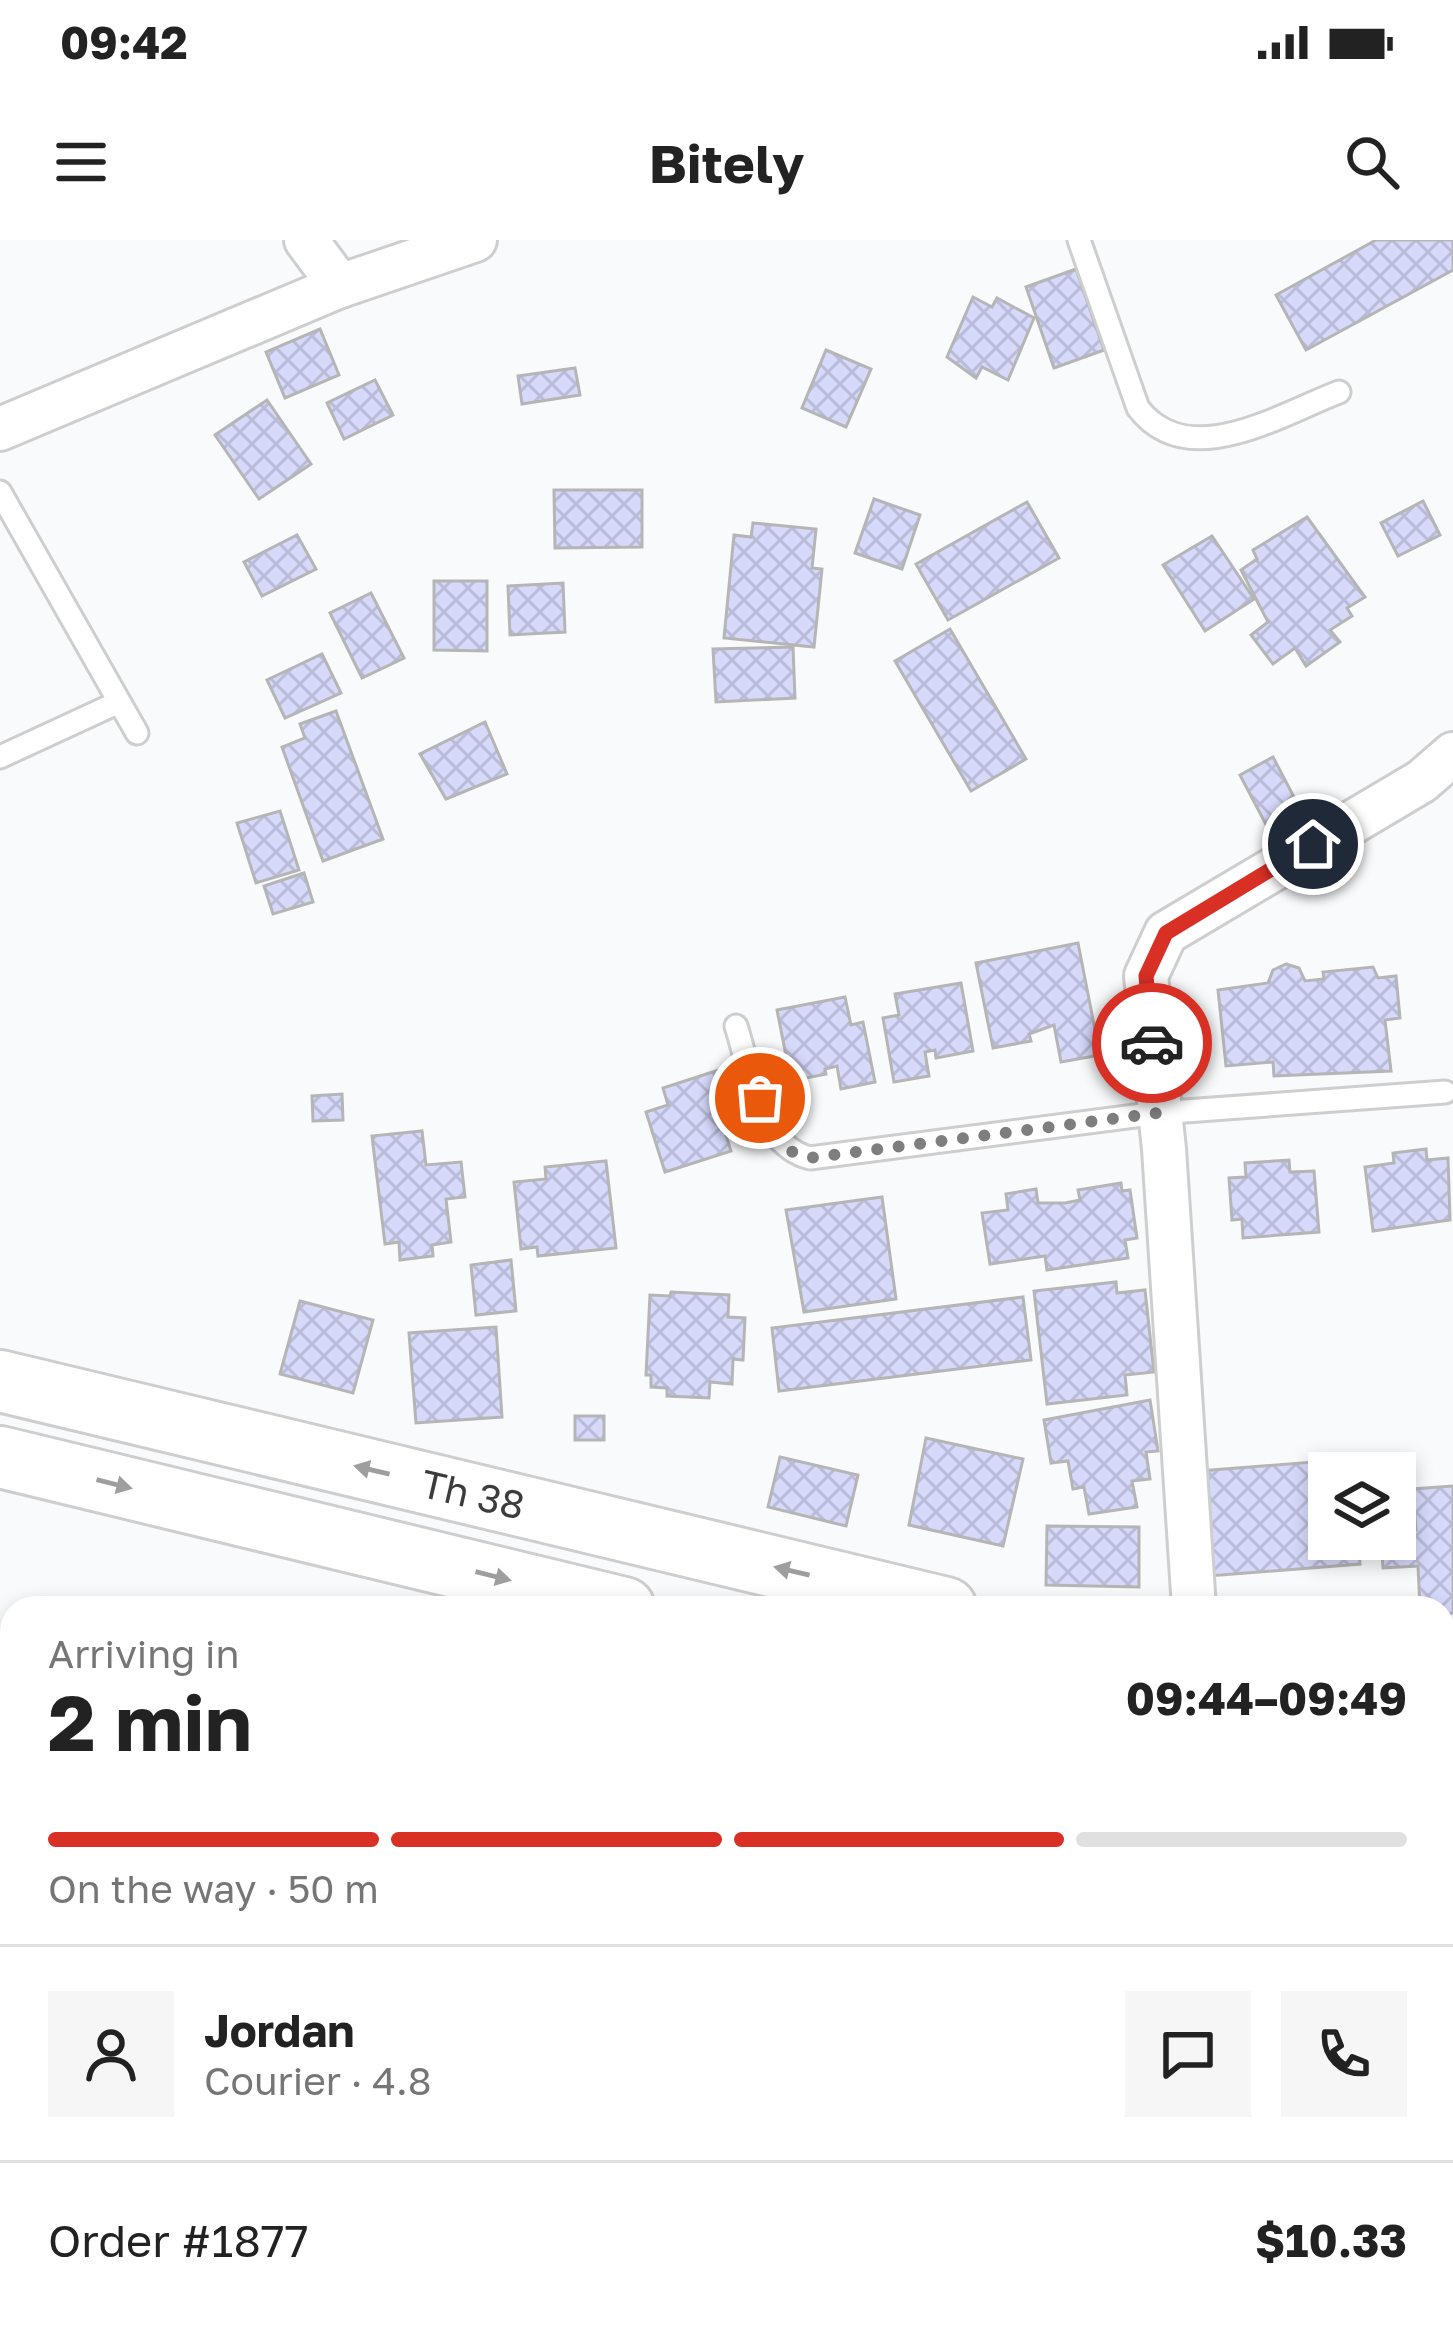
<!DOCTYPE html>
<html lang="en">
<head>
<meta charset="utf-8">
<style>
	:root { --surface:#fff; --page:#f6f6f6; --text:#222; --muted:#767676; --line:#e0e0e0; --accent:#d93025 }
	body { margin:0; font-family:"Golos Text",sans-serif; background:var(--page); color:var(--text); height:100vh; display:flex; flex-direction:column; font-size:45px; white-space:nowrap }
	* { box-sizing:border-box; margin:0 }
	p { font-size:39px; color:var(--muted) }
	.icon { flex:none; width:66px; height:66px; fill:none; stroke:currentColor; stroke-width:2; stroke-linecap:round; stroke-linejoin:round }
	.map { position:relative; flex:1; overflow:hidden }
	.panel { position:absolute; left:0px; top:1356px; width:1455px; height:747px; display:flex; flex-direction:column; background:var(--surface); border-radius:36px 36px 0 0; box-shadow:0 6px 18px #0003 }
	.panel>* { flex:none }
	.tools { position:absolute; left:1308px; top:1212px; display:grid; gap:24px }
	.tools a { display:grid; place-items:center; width:108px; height:108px; border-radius:0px; background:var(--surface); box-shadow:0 6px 18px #0003; font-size:60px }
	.pin { position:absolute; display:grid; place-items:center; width:102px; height:102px; color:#fff; margin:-51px; border:6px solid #fff; border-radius:50%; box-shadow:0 3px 12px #0007 }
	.courier { position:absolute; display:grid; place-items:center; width:120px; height:120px; margin:-60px; border:9px solid #d93025; border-radius:50%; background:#fff; color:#222; box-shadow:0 3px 15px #0007 }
	.overview em { font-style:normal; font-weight:700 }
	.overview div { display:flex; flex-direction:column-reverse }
	.overview { display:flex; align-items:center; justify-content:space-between; height:204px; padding:0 48px }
	h1 { font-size:78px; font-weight:700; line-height:90px }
	.bar { display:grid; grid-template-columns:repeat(4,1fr); gap:18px 12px; align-content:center; height:144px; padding:0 48px }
	.bar i { height:15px; border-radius:9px; background:var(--line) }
	.bar .current { background:var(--accent) }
	.bar p { grid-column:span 4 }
	.line { display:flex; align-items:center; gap:30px; padding:0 48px; border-top:3px solid var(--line) }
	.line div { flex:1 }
	.round { display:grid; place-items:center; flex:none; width:126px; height:126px; border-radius:0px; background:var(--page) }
	.status { display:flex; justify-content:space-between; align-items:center; height:84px; padding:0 60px; background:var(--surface); direction:ltr }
	.status svg { height:33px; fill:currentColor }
	header { display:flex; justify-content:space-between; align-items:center; height:156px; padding:0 48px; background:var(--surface); font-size:54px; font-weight:700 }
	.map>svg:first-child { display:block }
</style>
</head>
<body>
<div class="status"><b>09:42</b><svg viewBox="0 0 49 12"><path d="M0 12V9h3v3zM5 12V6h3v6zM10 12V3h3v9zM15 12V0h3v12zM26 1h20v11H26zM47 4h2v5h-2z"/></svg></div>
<header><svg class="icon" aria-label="menu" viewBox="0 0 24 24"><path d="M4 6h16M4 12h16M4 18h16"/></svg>Bitely<svg class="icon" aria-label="search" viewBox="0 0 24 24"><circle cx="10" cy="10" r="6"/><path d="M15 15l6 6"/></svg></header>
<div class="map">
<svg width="1453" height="2101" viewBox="0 0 1453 2101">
	<defs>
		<pattern id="building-cross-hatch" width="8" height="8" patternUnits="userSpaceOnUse" patternTransform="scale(3)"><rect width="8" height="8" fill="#d7d9fb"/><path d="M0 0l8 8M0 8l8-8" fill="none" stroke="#b9bbd8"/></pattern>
	</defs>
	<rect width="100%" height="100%" fill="#f9fafb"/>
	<g fill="url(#building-cross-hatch)" stroke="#b5b5b6" stroke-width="3">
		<polygon points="1376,0 1453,0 1453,30 1306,110 1276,55"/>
		<polygon points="1076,29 1104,110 1054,128 1026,47"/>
		<polygon points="973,57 992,67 997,58 1034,78 1008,140 982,127 976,138 947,117"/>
		<polygon points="320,89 339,135 285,158 266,112"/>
		<polygon points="826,110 871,129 846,187 802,168"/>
		<polygon points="575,128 580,155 522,164 518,136"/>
		<polygon points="375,140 393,175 344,199 327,163"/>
		<polygon points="267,160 311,224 259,259 215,195"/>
		<polygon points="554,250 642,250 642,307 555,308"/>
		<polygon points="874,259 920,275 902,329 855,313"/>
		<polygon points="1423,261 1440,295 1398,316 1381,283"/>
		<polygon points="1027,262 1059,318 948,380 916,324"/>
		<polygon points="1307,277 1365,357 1347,368 1352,376 1330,390 1340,402 1306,426 1295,408 1273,424 1251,395 1268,382 1241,330 1257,319 1253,310"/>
		<polygon points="753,283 816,289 812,328 822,329 814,407 724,398 734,295 751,297"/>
		<polygon points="297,295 316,329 262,356 244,322"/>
		<polygon points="1212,296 1254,359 1205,391 1163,325"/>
		<polygon points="434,341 487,341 487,411 434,410"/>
		<polygon points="563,343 565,392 510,395 508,346"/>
		<polygon points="371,353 404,418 362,438 330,373"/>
		<polygon points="950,389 1026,519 971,551 895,421"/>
		<polygon points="793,407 795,458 716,462 713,409"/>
		<polygon points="322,414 341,453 285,478 267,440"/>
		<polygon points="336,471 383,599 323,621 282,507 305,498 300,484"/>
		<polygon points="485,482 507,534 446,559 420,514"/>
		<polygon points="1273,517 1306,580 1273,598 1240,535"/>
		<polygon points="280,571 299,630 256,643 237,583"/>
		<polygon points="304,633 313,662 273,674 264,646"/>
		<polygon points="1078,703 1100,815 1061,822 1054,785 1029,794 1031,801 993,808 976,723"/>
		<polygon points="1286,724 1299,728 1305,741 1324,739 1323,732 1373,727 1378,738 1396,736 1400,778 1385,780 1391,831 1274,836 1273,822 1226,826 1218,750 1268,743 1273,730"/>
		<polygon points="961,743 973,811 936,818 935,810 925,812 929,836 894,842 883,778 899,775 895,754"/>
		<polygon points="845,757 851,785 863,782 875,842 841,849 837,826 825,829 826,834 791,841 777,770"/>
		<polygon points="725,828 734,859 716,865 731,911 665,932 646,872 668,865 663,848"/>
		<polygon points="342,854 343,880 313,881 312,856"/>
		<polygon points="422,891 426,925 461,922 465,957 446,959 451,1002 432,1005 433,1016 400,1020 399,1002 385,1004 372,896"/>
		<polygon points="1426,909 1427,920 1448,918 1450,980 1373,991 1365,927 1394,923 1393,913"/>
		<polygon points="1289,920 1290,932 1314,931 1319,992 1243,998 1242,979 1232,980 1229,938 1246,937 1245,923"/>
		<polygon points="606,921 616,1008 538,1016 537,1007 521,1009 514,942 546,939 545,927"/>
		<polygon points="1121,943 1122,951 1130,950 1137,998 1125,1000 1128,1018 1047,1030 1045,1016 990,1024 982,973 1008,970 1006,954 1036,949 1038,963 1065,963 1080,960 1078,950"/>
		<polygon points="882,957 896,1059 804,1072 786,970"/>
		<polygon points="511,1020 516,1071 476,1075 471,1025"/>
		<polygon points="1116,1042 1117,1053 1145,1050 1154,1132 1125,1135 1127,1155 1047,1164 1034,1051"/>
		<polygon points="671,1052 729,1055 728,1077 745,1078 743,1120 733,1119 732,1144 710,1142 709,1158 667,1156 667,1148 651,1147 651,1135 646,1135 650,1055 670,1056"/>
		<polygon points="1023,1057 1031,1120 779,1151 772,1088"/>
		<polygon points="300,1061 373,1080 353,1153 280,1134"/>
		<polygon points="496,1087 502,1177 416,1183 409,1093"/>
		<polygon points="1150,1160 1158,1211 1146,1212 1150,1239 1132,1241 1137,1267 1089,1274 1084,1247 1073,1249 1068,1221 1051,1223 1044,1180"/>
		<rect x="575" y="1176" width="29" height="24"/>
		<polygon points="926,1198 1023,1219 1003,1306 909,1285"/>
		<polygon points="780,1217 858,1235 846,1286 768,1267"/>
		<polygon points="1351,1219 1352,1233 1329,1233 1329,1299 1358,1299 1360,1324 1209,1336 1200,1231"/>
		<polygon points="1453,1246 1453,1373 1443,1374 1443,1368 1420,1368 1418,1326 1383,1328 1381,1299 1395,1299 1395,1291 1416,1290 1413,1249"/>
		<polygon points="1047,1286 1139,1287 1139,1347 1046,1345"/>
	</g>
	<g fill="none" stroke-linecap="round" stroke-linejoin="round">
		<defs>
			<g id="lane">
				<path d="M1079 0 1138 168C1188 233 1279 175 1339 152"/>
				<polyline points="0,252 137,493"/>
				<polyline points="0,517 119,462"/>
				<path d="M736 786C751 832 758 905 810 918L1158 873 1445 852"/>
				<polyline points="1361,2091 1384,2101"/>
			</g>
			<g id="street">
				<polyline points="306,0 340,46"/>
				<polyline points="0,189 340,46 475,0"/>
				<polyline points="1194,1368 1164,909 1146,736 1166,693 1422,541 1453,514"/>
			</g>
			<g id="secondary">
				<polyline points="0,1141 946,1368"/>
				<polyline points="0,1217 624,1368"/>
				<polyline points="1443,1430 1453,1430"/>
				<polyline points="1443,1510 1453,1510"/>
			</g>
		</defs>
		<use href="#lane" stroke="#cececf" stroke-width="27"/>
		<use href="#street" stroke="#cececf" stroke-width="48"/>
		<use href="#secondary" stroke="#cececf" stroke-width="66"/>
		<use href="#lane" stroke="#fff" stroke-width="21"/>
		<use href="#street" stroke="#fff" stroke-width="42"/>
		<use href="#secondary" stroke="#fff" stroke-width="60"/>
	</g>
	<defs><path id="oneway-solid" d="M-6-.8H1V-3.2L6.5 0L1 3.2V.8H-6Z" transform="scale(3)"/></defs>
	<g fill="#9e9e9e">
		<use href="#oneway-solid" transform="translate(372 1230) rotate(-167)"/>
		<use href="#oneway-solid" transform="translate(114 1244) rotate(14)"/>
		<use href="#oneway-solid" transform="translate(792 1331) rotate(-167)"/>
		<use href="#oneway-solid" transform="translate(493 1336) rotate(14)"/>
	</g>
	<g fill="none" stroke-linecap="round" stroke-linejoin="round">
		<path stroke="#7e7e7f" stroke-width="12" stroke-dasharray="0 21.6" d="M760 858C770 890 775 910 810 918L1158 873 1152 803"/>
		<polyline stroke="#d93025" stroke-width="15" points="1152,803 1146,736 1166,693 1313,604"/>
	</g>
	<g text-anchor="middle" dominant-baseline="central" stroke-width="10" stroke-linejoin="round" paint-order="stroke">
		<g font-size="39" fill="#3c3c3c" stroke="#fff">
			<text transform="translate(473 1254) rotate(13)">Th 38</text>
		</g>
	</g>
</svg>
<div class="tools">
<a><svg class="icon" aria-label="layers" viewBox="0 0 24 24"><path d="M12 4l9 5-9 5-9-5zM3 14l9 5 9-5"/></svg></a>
</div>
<div class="pin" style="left:760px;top:858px;background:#ea580c"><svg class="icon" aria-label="bag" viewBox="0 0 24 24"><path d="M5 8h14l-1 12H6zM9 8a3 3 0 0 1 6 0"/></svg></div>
<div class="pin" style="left:1313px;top:604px;background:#1f2937"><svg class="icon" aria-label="home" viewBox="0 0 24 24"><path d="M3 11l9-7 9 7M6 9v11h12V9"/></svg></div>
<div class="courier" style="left:1152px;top:803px"><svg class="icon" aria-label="car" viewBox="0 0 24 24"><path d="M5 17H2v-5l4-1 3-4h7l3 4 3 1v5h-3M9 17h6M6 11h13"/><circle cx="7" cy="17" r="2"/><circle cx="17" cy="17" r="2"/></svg></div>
<section class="panel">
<div class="overview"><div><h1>2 min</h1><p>Arriving in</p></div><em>09:44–09:49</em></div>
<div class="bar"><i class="current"></i><i class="current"></i><i class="current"></i><i></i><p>On the way · 50 m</p></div>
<div class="line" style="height:216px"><a class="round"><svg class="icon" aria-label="person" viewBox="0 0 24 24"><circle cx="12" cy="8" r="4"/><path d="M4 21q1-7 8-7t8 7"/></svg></a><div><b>Jordan</b><p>Courier · 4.8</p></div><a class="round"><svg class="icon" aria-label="chat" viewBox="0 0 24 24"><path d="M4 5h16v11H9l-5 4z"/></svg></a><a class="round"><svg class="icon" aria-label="phone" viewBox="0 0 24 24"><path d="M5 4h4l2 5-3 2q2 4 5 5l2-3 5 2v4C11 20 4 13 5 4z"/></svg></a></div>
<div class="line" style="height:156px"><div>Order #1877</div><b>$10.33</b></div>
</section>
</div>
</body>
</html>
